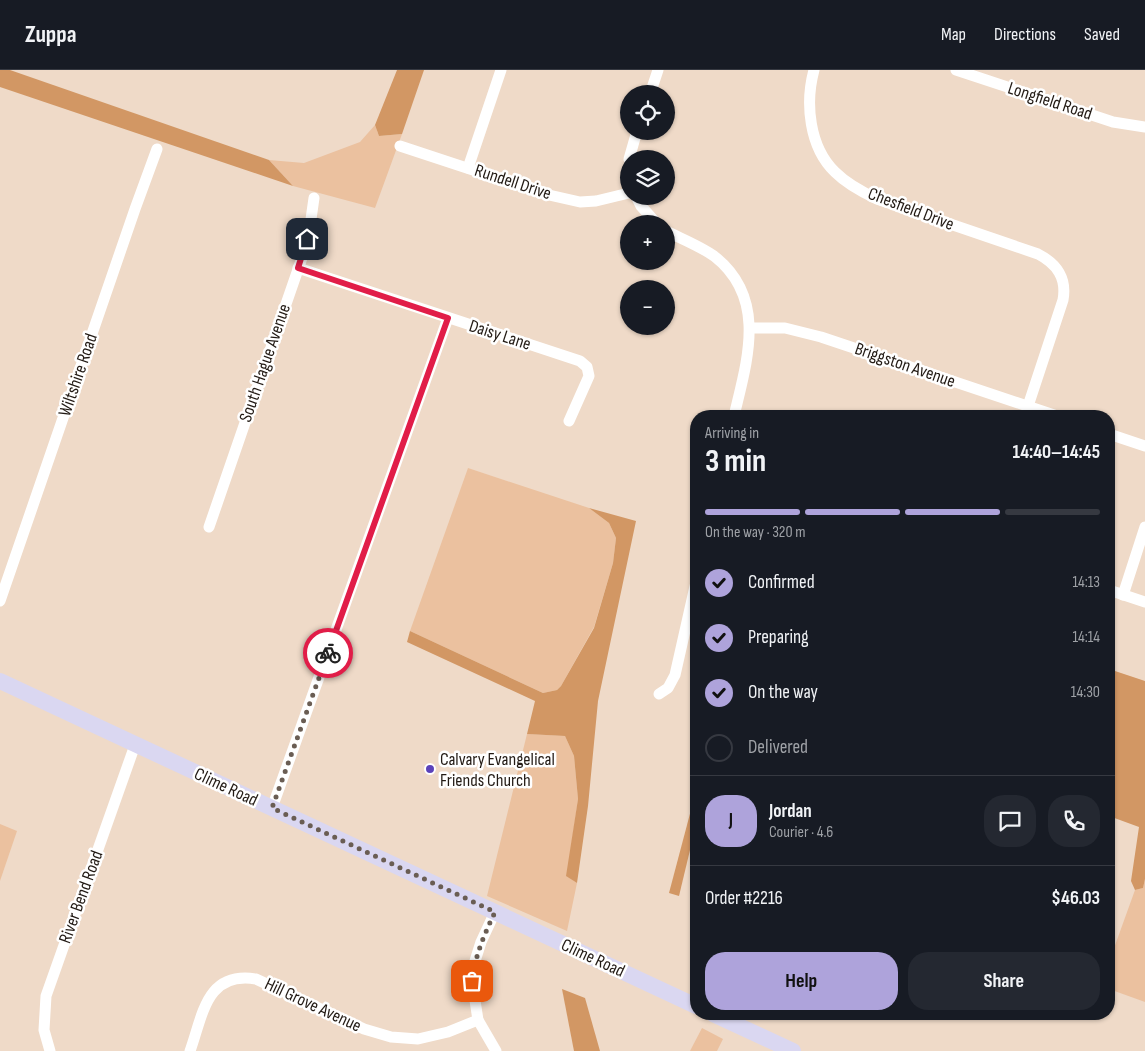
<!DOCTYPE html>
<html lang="en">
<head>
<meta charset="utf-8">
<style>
	:root { --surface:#171b24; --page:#242831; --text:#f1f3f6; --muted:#9ea1a6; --line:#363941; --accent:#aea3db }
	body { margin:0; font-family:"Sofia Sans Condensed",sans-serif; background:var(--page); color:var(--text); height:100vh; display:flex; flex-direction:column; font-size:19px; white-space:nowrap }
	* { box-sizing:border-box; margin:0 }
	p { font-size:16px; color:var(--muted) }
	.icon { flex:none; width:28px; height:28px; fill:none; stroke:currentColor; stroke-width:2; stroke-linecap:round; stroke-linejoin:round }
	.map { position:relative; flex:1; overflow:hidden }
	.details { position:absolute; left:690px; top:340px; width:425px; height:610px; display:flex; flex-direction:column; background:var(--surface); border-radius:20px; box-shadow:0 1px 4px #0004 }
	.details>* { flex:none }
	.fabs { position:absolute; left:620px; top:15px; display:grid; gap:10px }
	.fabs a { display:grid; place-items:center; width:55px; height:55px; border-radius:50%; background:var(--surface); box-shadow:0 1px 4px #0004; font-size:25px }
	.pin { position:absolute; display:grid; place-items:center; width:42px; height:42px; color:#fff; margin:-21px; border-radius:10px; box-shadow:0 2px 8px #0006 }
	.courier { position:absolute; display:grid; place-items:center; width:50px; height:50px; margin:-25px; border:4px solid #e11d48; border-radius:50%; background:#fff; color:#222; box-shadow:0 1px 6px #0007 }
	.headline em { font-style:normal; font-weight:700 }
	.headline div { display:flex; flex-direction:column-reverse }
	.headline { display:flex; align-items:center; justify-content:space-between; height:85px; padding:0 15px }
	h1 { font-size:32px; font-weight:700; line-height:38px }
	.bar { display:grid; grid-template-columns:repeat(4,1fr); gap:8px 5px; align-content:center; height:60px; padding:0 15px }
	.bar i { height:6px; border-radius:4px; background:var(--line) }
	.bar .current { background:var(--accent) }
	.bar p { grid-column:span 4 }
	.line { display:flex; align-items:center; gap:12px; padding:0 15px; border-top:1px solid var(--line) }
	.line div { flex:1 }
	.round { display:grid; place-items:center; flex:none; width:52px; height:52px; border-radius:20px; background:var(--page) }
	ol { padding:0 15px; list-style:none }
	li { display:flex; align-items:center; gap:15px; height:55px }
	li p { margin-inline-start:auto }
	li .icon { padding:5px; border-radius:50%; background:var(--accent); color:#111; stroke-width:4 }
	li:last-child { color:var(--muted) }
	li i { width:28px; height:28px; border:2px solid var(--line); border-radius:50% }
	.button { display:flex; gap:10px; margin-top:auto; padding:10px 15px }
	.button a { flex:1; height:58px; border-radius:20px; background:var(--accent); color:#111; font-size:20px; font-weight:700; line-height:58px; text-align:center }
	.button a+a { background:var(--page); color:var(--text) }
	header { display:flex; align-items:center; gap:30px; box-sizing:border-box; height:70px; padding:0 25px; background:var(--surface); border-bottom:1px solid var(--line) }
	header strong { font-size:24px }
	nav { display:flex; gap:28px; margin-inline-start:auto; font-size:18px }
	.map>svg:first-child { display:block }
</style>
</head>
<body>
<header>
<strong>Zuppa</strong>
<nav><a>Map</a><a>Directions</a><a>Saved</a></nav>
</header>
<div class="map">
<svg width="1145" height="981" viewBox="0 0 1145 981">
	<rect width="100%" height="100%" fill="#efdac8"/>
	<g fill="#ebc19f">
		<polygon points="375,55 379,66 402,64 375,138 293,116 269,90 304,93 360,72"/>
		<polygon points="468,398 589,438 609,453 616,468 613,493 594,557 561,616 557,620 543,623 410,561"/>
		<polygon points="527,664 565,666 574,686 578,729 567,806 577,813 567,861 487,826"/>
		<polygon points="0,754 17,761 0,811"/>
		<polygon points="1145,809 1145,932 1109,919 1109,892 1135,820 1143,818"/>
		<polygon points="702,958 723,969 717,981 690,981"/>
	</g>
	<g fill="#d29764">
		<polygon points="0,0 10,0 269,90 293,116 0,17"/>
		<polygon points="397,0 424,0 402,64 379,66 375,55"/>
		<polygon points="589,438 636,451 598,631 588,736 577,813 566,806 578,729 574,686 565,666 527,664 535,631 407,572 410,561 543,623 557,620 561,616 594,558 613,493 616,468 609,453"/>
		<polygon points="1109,599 1145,611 1145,809 1143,818 1135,820 1131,811 1139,757 1109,746"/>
		<polygon points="696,721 696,755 679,826 669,823"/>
		<polygon points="562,919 585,928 600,981 574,981"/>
	</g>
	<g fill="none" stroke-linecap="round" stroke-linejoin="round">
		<g stroke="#fff" stroke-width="11">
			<path d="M814 0C805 33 809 77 835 102 847 114 862 122 877 129L1038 184C1057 194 1067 208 1063 230L1028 336"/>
			<polyline points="956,0 1113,52 1145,57"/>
			<polyline points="650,24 658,0"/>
			<polyline points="400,76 549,125 580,132 596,131 629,123"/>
			<polyline points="629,89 637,61"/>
			<polyline points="468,98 501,0"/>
			<polyline points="636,126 641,136 657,154"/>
			<path d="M666 161C682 169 700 176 714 186 768 228 747 291 734 346"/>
			<polyline points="298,198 580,291 587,297 589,306 569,351"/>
			<polyline points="750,258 785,258 821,267 1057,346"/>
			<polyline points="1109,364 1145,376"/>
			<polyline points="209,457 304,182 310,156 314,128"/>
			<polyline points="1109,520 1145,532"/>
			<polyline points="1123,525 1145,457"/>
			<polyline points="0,531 135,139 157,79"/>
			<polyline points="659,624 668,618 675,605 696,512"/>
			<polyline points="272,738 448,248"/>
			<polyline points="495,842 481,872 475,891 472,911 478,950 496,981"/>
			<polyline points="50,981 44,960 46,926 135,675"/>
			<path d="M190 981C203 945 206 901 256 909L364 959 391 967 418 969 448 962 478 950"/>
		</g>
		<g stroke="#dad7f1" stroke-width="16">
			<polyline points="0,611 696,936"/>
			<polyline points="713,944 793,981"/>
		</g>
	</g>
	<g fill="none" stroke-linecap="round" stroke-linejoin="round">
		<path stroke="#6a5d53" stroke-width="5" stroke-dasharray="0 9" d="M328 583 272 738 495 842C484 865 475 886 472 911"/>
		<polyline stroke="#e11d48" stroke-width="6" points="307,169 298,198 448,248 328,583"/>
	</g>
	<circle fill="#5b42ba" stroke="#fff" stroke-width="2" cx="430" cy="699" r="5"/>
	<g text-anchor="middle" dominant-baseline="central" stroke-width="5" stroke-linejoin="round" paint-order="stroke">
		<g font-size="18" fill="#221a14" stroke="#fff">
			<text transform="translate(1050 31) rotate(18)">Longfield Road</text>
			<text transform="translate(513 112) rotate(18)">Rundell Drive</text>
			<text transform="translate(911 139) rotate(21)">Chesfield Drive</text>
			<text transform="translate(500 265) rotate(18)">Daisy Lane</text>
			<text transform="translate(265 293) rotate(-71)">South Hague Avenue</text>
			<text transform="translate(905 295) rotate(19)">Briggston Avenue</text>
			<text transform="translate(78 305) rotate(-71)">Wiltshire Road</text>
			<text transform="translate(226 717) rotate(25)">Clime Road</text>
			<text transform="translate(81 827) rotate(-70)">River Bend Road</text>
			<text transform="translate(593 888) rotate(25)">Clime Road</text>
			<text transform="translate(313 935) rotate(25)">Hill Grove Avenue</text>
		</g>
		<g font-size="18" fill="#221a14" stroke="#fff" text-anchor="start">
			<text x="440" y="689">Calvary Evangelical<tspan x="440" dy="21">Friends Church</tspan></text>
		</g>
	</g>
</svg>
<div class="fabs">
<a><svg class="icon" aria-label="locate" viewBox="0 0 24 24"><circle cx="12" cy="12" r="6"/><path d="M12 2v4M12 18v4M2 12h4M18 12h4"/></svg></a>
<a><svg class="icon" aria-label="layers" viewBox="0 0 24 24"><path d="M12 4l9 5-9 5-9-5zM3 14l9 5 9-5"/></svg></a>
<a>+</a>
<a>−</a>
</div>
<div class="pin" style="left:472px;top:911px;background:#ea580c"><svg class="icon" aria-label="bag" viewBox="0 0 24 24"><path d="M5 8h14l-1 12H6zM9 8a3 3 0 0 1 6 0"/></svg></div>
<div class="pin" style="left:307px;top:169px;background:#1f2937"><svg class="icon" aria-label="home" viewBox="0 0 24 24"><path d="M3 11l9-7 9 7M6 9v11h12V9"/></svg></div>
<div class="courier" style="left:328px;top:583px"><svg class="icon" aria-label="bike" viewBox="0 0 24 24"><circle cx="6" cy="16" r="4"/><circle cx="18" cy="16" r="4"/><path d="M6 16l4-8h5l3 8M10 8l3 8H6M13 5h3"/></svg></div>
<section class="details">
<div class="headline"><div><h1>3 min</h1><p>Arriving in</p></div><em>14:40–14:45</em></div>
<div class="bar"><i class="current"></i><i class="current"></i><i class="current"></i><i></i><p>On the way · 320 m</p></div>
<ol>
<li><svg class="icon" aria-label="check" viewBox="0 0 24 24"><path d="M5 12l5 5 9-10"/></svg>Confirmed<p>14:13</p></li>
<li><svg class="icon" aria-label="check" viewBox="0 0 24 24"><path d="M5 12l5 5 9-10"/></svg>Preparing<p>14:14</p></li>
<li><svg class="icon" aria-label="check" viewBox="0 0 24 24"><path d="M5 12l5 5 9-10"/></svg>On the way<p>14:30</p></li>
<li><i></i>Delivered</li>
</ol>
<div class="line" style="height:90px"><b class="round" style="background:var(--accent);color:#111">J</b><div><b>Jordan</b><p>Courier · 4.6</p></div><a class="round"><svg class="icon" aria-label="chat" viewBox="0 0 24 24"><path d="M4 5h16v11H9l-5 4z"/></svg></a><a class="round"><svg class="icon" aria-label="phone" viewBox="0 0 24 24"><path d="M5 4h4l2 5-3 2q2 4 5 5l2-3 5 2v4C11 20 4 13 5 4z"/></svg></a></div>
<div class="line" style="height:65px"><div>Order #2216</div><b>$46.03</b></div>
<div class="button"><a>Help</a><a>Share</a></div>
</section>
</div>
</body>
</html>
